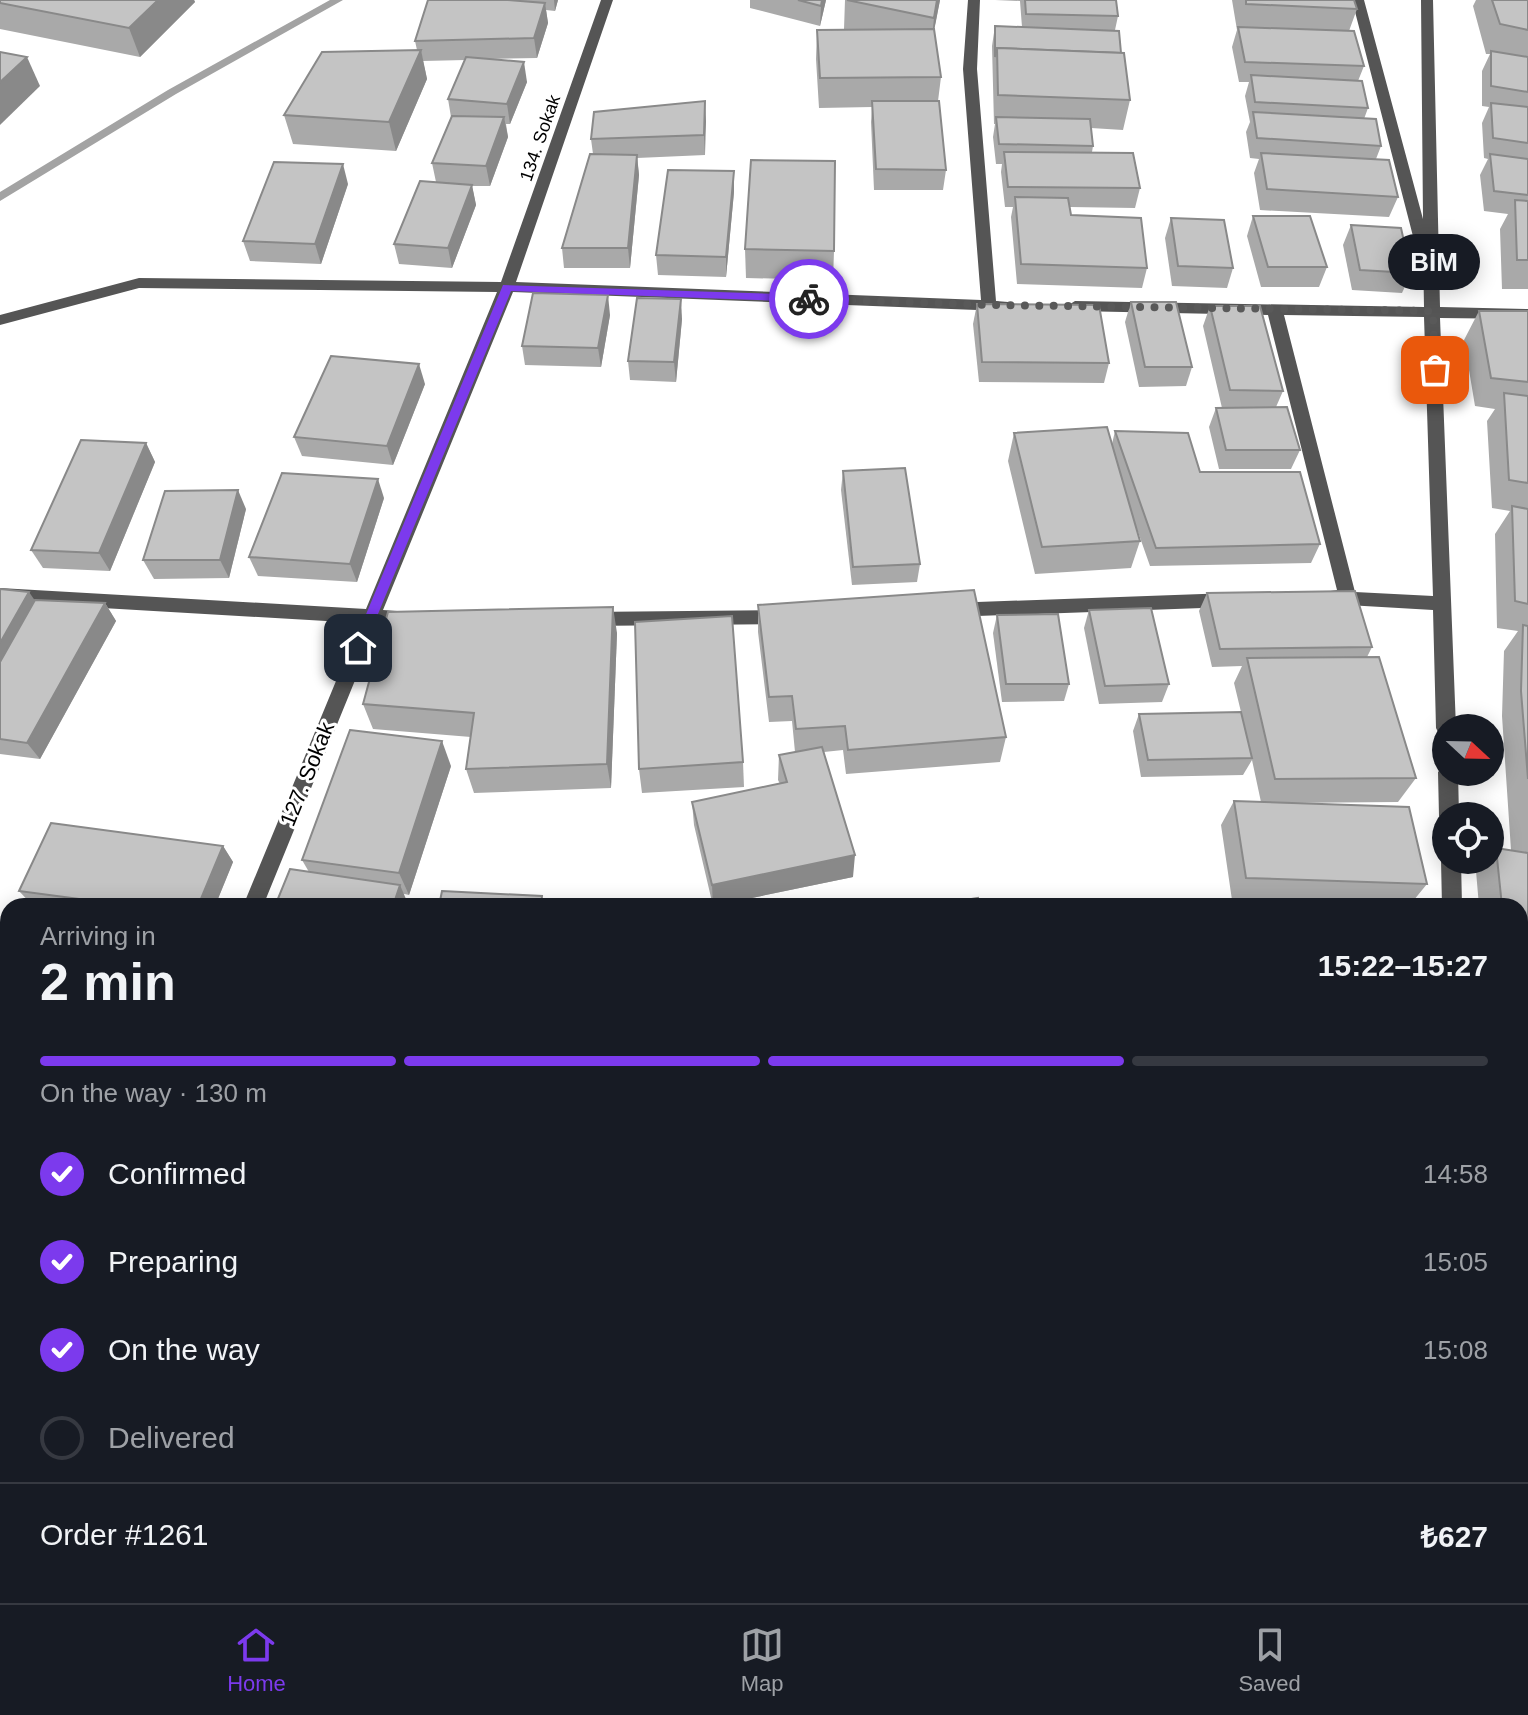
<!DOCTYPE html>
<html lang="en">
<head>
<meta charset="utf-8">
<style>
	:root { --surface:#171b24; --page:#20242c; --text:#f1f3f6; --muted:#9ea1a6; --line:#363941; --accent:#7c3aed }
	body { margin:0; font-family:Arial,sans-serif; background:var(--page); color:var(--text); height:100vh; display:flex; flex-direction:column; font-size:30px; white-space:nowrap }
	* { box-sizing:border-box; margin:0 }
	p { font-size:26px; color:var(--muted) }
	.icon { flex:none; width:44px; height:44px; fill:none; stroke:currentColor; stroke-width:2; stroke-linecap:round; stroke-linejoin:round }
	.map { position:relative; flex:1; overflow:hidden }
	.panel { position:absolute; left:0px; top:898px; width:1528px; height:706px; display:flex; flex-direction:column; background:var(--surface); border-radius:24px 24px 0 0; box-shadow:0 4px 20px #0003 }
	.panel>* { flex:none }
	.needle { width:52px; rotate:112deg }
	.tools { position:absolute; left:1432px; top:714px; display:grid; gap:16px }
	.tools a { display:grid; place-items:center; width:72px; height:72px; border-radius:50%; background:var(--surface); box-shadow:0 4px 20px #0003; font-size:40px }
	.pin { position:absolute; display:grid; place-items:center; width:68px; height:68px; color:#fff; margin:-34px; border-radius:16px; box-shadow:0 4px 12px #0006 }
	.courier { position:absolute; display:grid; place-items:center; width:80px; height:80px; margin:-40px; border:6px solid #7c3aed; border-radius:50%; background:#fff; color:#222; box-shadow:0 2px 10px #0007 }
	.bubble { position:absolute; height:56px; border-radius:28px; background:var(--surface); box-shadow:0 4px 20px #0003; font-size:26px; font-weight:600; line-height:56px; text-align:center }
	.head em { font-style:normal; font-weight:600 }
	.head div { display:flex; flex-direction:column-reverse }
	.head { display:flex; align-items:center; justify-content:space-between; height:136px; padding:0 40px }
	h1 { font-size:52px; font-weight:600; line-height:60px }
	.bar { display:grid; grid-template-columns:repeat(4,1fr); gap:12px 8px; align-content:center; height:96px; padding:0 40px }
	.bar i { height:10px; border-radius:6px; background:var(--line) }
	.bar .active { background:var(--accent) }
	.bar p { grid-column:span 4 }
	.line { display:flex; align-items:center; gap:20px; padding:0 40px; border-top:2px solid var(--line) }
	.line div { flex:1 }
	ol { padding:0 40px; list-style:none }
	li { display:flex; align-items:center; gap:24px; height:88px }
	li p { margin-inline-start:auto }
	li .icon { padding:8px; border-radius:50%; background:var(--accent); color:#fff; stroke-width:4 }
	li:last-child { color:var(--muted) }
	li i { width:44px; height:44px; border:4px solid var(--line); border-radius:50% }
	.dock { display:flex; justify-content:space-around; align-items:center; height:112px; border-top:2px solid var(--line); background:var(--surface); font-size:22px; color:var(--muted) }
	.dock a { display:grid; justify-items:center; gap:4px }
	.dock .active { color:var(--accent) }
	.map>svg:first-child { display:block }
</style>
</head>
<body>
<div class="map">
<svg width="1528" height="1603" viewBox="0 0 1528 1603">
	<rect width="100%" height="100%" fill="#fff"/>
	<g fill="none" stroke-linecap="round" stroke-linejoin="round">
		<polygon fill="#a3a3a3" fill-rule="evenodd" points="330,0 343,0 176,94 0,201 0,192 168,90"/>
		<g fill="#555" fill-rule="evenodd">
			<polygon points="601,0 613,0 516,282 981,300 963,69 968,0 980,0 977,69 996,301 1008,302 1011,306 1003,311 513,292 383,610 411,612 420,619 411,626 378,624 263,906 243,906 360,623 0,602 0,588 366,609 497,292 139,288 0,325 0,315 139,278 501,282"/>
			<path d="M1352 0H1364L1423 219 1421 0H1433L1440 307 1528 309V319L1440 318 1456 728H1446V736L1439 734 1436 728 1433 610 1330 604 1321 597 1324 592 1337 590 1268 315 1075 311 1067 306 1075 301 1424 307 1423 248 1415 244ZM1284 315 1424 317 1433 596 1355 592Z"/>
			<polygon points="1230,593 1239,600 1230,607 950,617 941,610 950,603"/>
			<polygon points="783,610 792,617 783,624 587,626 578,619 587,612"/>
			<polygon points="1446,764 1446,772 1458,772 1459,816 1446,816 1446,824 1439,816 1438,772"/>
			<polygon points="1446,853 1446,860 1461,860 1462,906 1442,906 1441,860"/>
			<polygon points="1520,1140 1528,1143 1528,1189 1520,1185"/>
			<rect x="0" y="1180" width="8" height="24"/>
			<polygon points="12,1596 40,1596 38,1603 10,1603"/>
		</g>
	</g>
	<g fill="#a9a9a9">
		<polygon points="0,0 194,0 195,2 140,57 0,29"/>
		<polygon points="428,0 558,0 555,11 546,10 548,23 537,58 488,59 527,82 510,124 506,124 508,137 490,186 472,186 476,205 452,268 399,264 394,244 436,182 432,163 451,117 448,99 465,60 423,61 427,79 396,151 293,144 284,115 417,50 415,41"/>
		<polygon points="750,0 826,0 820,26 750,8"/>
		<polygon points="845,0 940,0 934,30 941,77 938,101 946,170 943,190 874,190 871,122 872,107 819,108 816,59 817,30 848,30 844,29"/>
		<polygon points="995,0 1116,0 1118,16 1115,30 1130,100 1123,130 1091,128 1093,146 1092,152 1140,188 1135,208 1070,207 1071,215 1147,268 1142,288 1017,284 1011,217 1013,207 1005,207 1001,172 1002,164 996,164 993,137 995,124 994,124 992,46 995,26 1022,27 1020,1"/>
		<polygon points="1232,0 1354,0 1357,9 1349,31 1364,66 1358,81 1368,108 1364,119 1381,146 1376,159 1398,197 1389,217 1260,210 1254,173 1259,159 1250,158 1246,132 1250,122 1245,96 1249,82 1239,82 1232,47 1237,30"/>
		<polygon points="1476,0 1528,0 1528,289 1502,289 1500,229 1508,214 1484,211 1480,175 1488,159 1484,158 1482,123 1489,107 1482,106 1482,71 1490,54 1486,54 1473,6"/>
		<polygon points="705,101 705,155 637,158 639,175 630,268 564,268 562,248 593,154 591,139"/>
		<polygon points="348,184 321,264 250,261 243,241"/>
		<polygon points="734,192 726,277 658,275 656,255"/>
		<polygon points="1253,216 1327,267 1319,287 1261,287 1247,236"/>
		<polygon points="1171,218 1233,268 1227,288 1172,286 1165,238"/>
		<polygon points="1351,225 1411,273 1402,293 1352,290 1343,245"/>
		<polygon points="745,249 834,251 833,280 746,278"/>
		<polygon points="1131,302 1192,367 1186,386 1139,387 1125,322"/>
		<polygon points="977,304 1109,363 1104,383 979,382 973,324"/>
		<polygon points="1210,306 1283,391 1276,407 1300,450 1291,469 1219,469 1209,427 1216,408 1222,408 1203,326"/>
		<polygon points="1479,311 1528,311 1528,980 1520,979 1520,906 1479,906 1476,871 1485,860 1490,860 1490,854 1496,848 1511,850 1502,716 1504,651 1518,631 1497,628 1495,534 1510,511 1492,508 1487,421 1495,409 1475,406 1464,340"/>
		<polygon points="610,315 601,367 525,365 522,346"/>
		<polygon points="682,319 676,382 630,380 628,361"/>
		<polygon points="425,384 393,465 302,456 294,437"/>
		<polygon points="1115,431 1200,472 1320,544 1311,563 1150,566 1137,529 1140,541 1131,568 1035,574 1008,461 1014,433 1112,444"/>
		<polygon points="146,443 155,462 110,571 43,568 31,550"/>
		<polygon points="843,471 920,564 917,582 852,585 841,490"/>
		<polygon points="384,498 357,582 258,576 249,557"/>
		<polygon points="246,509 229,578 154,579 143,560"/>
		<polygon points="0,589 35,600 105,603 116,621 40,759 0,754"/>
		<polygon points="1207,593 1372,647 1367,657 1416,778 1398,802 1279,803 1427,884 1409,906 1232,900 1221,825 1234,801 1261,802 1252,760 1243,775 1141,777 1133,731 1139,714 1241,712 1234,683 1242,666 1212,667 1199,611"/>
		<polygon points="758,605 1006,737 1000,762 846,774 843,750 824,752 853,877 713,906 694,825 692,802 780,784 778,780 779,755 795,752 792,721 769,722 758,632"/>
		<polygon points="1089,610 1169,684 1162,702 1099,704 1084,628"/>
		<polygon points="997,615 1069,684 1064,701 1002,702 993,633"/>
		<polygon points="617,633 611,788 474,793 466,769 471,737 373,729 363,704"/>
		<polygon points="743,762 744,787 642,793 639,769"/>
		<polygon points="451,766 409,895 309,872 302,860"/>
		<polygon points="223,846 233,862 215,906 33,906 19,891"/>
		<polygon points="1520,980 1528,981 1528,1130 1520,1129"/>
		<polygon points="0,986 8,987 8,1149 0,1148"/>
		<polygon points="1520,1234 1528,1265 1528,1372 1520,1370"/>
		<polygon points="1348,1596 1520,1596 1528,1603 1349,1603"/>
	</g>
	<g fill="#898989">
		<polygon points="158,0 194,0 195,2 140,57 129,28"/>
		<polygon points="554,0 558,0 555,11"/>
		<polygon points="822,0 826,0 820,26 821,6"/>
		<polygon points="937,0 940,0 931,47 934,18"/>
		<polygon points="545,3 548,23 537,58 534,38"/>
		<polygon points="421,50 427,79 396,151 389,122"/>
		<polygon points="27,57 40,86 0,125 0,82"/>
		<polygon points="524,62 527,82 510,124 507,104"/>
		<polygon points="705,101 706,121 705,155 704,135"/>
		<polygon points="504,117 508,137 490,186 486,166"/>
		<polygon points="637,155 639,175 630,268 628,248"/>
		<polygon points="343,164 348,184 321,264 315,244"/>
		<polygon points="734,171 734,192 726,277 726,257"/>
		<polygon points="472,185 476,205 452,268 448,248"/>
		<polygon points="608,295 610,315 601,367 598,348"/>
		<polygon points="681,299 682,319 676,382 674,362"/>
		<polygon points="419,364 425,384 393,465 387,446"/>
		<polygon points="146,443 155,462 110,571 99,553"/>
		<polygon points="378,479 384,498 357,582 350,564"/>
		<polygon points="238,490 246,509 229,578 220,560"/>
		<polygon points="29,592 47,618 0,705 0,643"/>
		<polygon points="105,603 116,621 40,759 27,743"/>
		<polygon points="613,607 617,633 611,788 607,764"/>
		<polygon points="442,741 451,766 409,895 399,873"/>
		<polygon points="223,846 233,862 215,906 198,906"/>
		<polygon points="855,855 853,877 713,906 712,885"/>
		<polygon points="400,885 409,906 393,906"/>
		<polygon points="4,923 8,927 8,961 0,977 0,931"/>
		<polygon points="8,1405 8,1534 0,1563 0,1433"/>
		<polygon points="241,1596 261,1596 260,1603 240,1603"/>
	</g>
	<g fill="#c4c4c4" stroke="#898989" stroke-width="2">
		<polygon points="0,0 158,0 129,28 0,3"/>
		<polygon points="428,0 508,0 545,3 534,38 415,41"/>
		<polygon points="798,0 822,0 821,6"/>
		<polygon points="847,0 937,0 934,18"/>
		<polygon points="1025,0 1116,0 1118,16 1026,14"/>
		<polygon points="1246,0 1354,0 1357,9 1246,4"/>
		<polygon points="1492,0 1528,0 1528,30 1500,24"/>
		<polygon points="995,26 1119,31 1121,53 997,48 995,57"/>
		<polygon points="1238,27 1354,31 1364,66 1245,62"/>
		<polygon points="934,29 941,77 820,78 817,30"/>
		<polygon points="997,48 1124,53 1130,100 998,95"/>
		<polygon points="421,50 389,122 284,115 322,52"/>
		<polygon points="1491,51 1528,57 1528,92 1491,86"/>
		<polygon points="0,52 27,57 0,82"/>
		<polygon points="466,57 524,62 507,104 448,99"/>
		<polygon points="1251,75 1362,81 1368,108 1255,102"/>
		<polygon points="705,101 704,135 591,139 594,112"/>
		<polygon points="872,101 939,101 946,170 876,169"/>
		<polygon points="1491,103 1528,107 1528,143 1493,138"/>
		<polygon points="1253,112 1376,119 1381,146 1257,138"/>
		<polygon points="452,116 504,117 486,166 432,163"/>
		<polygon points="996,117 1090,119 1093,146 999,144"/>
		<polygon points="1004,152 1133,153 1140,188 1008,187"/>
		<polygon points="1261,153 1389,160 1398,197 1267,189"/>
		<polygon points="590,154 637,155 628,248 562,248"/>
		<polygon points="1490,154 1528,159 1528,195 1494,191"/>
		<polygon points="751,160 835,161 834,251 745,249"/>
		<polygon points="274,162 343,164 315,244 243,241"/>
		<polygon points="668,170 734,171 726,257 656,255"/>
		<polygon points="420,181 472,185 448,248 394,244"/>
		<polygon points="1015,197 1068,198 1071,215 1141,218 1147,268 1021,264"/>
		<polygon points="1515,200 1528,201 1528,260 1517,260"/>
		<polygon points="1253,216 1310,216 1327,267 1268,267"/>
		<polygon points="1171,218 1224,220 1233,268 1178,266"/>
		<polygon points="1351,225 1401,228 1411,273 1360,270"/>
		<polygon points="533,293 608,295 598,348 522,346"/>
		<polygon points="637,298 681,299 674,362 628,361"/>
		<polygon points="1131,302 1176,302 1192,367 1145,367"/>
		<polygon points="977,304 1099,305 1109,363 982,362"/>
		<polygon points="1210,306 1260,306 1283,391 1230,390"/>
		<polygon points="1479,311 1528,311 1528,382 1491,378"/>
		<polygon points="331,356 419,364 387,446 294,437"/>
		<polygon points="1504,393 1528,396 1528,483 1509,480"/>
		<polygon points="1287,407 1300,450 1226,450 1216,408"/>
		<polygon points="1107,427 1140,541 1042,547 1014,433"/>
		<polygon points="1115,431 1188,433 1200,472 1300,472 1320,544 1156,548"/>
		<polygon points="81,440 146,443 99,553 31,550"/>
		<polygon points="905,468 920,564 853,567 843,471"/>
		<polygon points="282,473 378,479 350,564 249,557"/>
		<polygon points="238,490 220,560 143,560 165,491"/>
		<polygon points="1512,506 1528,509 1528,604 1515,601"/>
		<polygon points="0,589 29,592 0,643"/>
		<polygon points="974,590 1006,737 848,750 845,726 796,729 792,696 769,697 758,605"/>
		<polygon points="1355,591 1372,647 1220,649 1207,593"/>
		<polygon points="35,600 105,603 27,743 0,739 0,662"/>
		<polygon points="613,607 607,764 466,769 474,713 363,704 388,612"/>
		<polygon points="1151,608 1169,684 1105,686 1089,610"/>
		<polygon points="1058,614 1069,684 1006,684 997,615"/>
		<polygon points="732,616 743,762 639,769 635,622"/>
		<polygon points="1523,625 1528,626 1528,779 1521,691"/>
		<polygon points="1379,657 1416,778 1275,779 1247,658"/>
		<polygon points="1241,712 1252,758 1148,760 1139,714"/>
		<polygon points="350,730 442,741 399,873 302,860"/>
		<polygon points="822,747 855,855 712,885 692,802 787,782 779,755"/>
		<polygon points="1234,801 1409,807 1427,884 1246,878"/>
		<polygon points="51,823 223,846 198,906 132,906 19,891"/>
		<polygon points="1496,848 1528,853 1528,956 1520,954 1520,906 1502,906"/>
		<polygon points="290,869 400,885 393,906 275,906"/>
		<polygon points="442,891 542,896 541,906 439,906"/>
		<polygon points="978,898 979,906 928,906"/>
		<polygon points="1012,899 1120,899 1121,906 1013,906"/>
		<polygon points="1520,980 1528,981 1528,1036 1520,984"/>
		<polygon points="0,986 8,987 8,1136 0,1135"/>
		<polygon points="0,1194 8,1194 8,1405 0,1433"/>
		<polygon points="1520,1234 1528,1265 1528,1361 1520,1360"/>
		<polygon points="1520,1396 1528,1397 1528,1603 1378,1603 1377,1596 1520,1596"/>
		<polygon points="58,1596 241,1596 240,1603 56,1603"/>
	</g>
	<polygon fill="#7c3aed" points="503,285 809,295 814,299 809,302 511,291 364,648 363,651 354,651 352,648"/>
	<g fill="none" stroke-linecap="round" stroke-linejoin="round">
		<polyline stroke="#595959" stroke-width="8" stroke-dasharray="0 14.4" points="809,299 989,305 1433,311 1435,370"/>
	</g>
	<g text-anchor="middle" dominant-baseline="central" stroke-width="6" stroke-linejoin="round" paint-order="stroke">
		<g font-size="18" fill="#000" stroke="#fff">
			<text transform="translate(540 138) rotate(-71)">134. Sokak</text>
		</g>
		<g font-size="22" fill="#000" stroke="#fff">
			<text transform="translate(307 774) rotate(-68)">127. Sokak</text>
		</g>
	</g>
</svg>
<div class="tools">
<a><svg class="needle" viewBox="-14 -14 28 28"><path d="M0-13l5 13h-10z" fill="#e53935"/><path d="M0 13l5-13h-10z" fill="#9ea1a6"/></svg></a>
<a><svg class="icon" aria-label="locate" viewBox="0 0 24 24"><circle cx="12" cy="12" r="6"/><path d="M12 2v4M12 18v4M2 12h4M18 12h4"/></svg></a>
</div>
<div class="pin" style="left:1435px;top:370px;background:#ea580c"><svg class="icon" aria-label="bag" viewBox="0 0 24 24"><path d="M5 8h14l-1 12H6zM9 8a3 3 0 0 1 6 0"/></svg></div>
<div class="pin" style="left:358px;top:648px;background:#1f2937"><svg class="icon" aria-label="home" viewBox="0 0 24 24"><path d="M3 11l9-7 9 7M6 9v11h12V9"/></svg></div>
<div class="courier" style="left:809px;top:299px"><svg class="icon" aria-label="bike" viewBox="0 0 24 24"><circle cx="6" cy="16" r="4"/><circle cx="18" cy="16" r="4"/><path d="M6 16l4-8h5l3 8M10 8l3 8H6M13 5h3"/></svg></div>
<div class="bubble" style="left:1388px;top:234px;width:92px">BİM</div>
<section class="panel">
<div class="head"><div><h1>2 min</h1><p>Arriving in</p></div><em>15:22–15:27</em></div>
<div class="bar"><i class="active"></i><i class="active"></i><i class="active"></i><i></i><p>On the way · 130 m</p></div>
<ol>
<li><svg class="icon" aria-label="check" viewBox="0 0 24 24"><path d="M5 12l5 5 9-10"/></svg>Confirmed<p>14:58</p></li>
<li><svg class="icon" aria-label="check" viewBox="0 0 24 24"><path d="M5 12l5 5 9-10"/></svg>Preparing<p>15:05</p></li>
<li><svg class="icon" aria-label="check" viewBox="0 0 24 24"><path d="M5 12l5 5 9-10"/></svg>On the way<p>15:08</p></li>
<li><i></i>Delivered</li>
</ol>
<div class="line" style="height:104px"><div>Order #1261</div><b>₺627</b></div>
</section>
</div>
<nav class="dock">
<a class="active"><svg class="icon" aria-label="home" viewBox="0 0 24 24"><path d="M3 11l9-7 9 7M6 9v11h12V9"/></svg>Home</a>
<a><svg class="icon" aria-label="map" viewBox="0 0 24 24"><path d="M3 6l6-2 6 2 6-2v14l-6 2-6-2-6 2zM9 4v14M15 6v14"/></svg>Map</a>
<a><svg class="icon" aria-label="saved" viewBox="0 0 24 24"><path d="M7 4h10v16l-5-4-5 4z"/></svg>Saved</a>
</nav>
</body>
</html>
